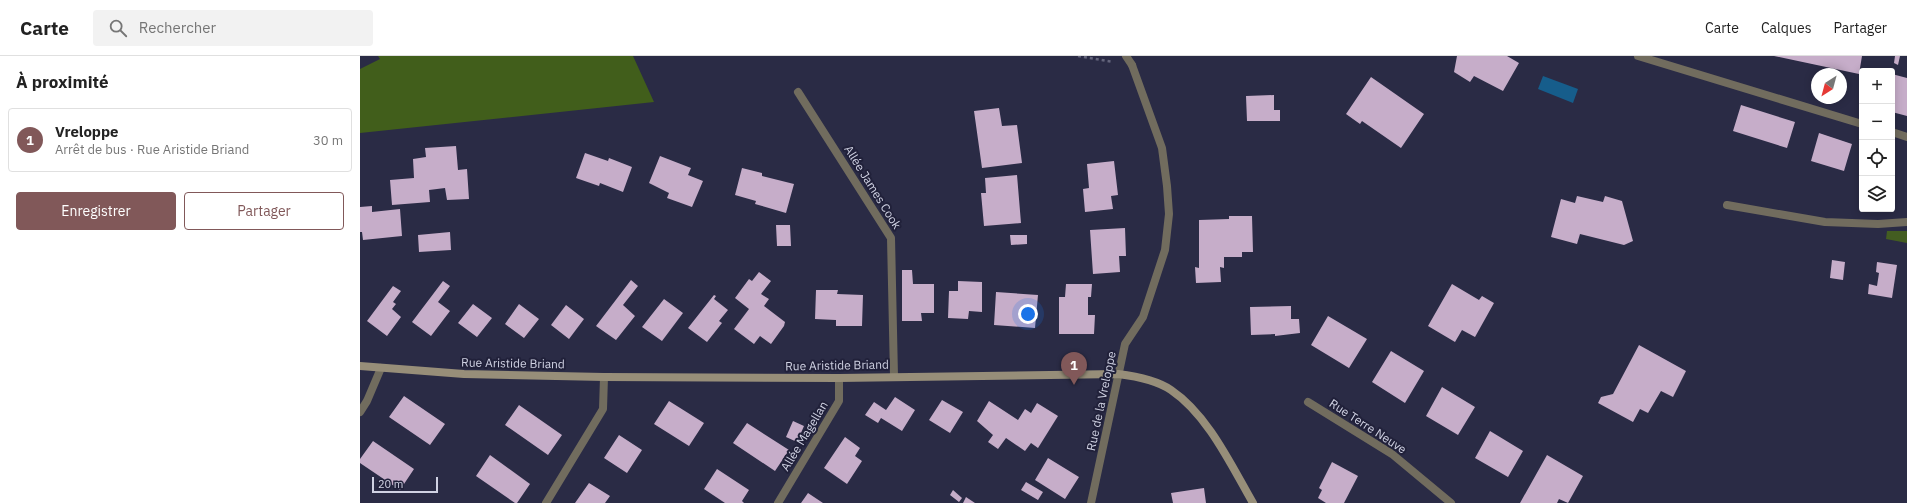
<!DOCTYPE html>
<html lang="fr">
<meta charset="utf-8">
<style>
body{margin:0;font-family:"IBM Plex Sans",sans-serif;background:#f2f2f2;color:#222}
.controls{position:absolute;right:12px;top:12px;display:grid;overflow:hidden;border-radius:4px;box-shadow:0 2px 10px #0003}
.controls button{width:36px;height:36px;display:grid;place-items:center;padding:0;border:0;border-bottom:1px solid #e0e0e0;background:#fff;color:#222;font:20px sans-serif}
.compass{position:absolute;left:1451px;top:12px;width:36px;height:36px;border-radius:50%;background:#fff;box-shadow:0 2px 10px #0003;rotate:216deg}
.scale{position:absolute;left:12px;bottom:10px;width:66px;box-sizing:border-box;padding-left:4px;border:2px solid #d0d2e3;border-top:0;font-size:11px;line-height:14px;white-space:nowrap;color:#d0d2e3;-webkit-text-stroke:3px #21213a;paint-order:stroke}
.you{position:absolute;left:668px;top:258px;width:14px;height:14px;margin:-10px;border:3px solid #fff;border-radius:50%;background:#1a73e8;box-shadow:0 0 0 6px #1a73e833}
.badge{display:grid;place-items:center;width:26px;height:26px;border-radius:50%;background:#815859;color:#fff;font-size:13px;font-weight:700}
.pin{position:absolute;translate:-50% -33px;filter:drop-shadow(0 1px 2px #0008)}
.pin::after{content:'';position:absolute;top:21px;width:14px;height:12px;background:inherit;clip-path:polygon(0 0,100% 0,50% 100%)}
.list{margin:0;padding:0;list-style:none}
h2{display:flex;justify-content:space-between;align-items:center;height:52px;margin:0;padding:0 16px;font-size:17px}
h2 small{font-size:13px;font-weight:400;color:#767676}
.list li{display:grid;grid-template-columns:26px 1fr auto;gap:12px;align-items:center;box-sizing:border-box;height:64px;margin:0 8px 8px;padding:0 8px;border:1px solid #e0e0e0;border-radius:4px}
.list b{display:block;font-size:15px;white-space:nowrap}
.list p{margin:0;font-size:13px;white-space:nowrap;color:#767676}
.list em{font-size:13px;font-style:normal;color:#767676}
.actions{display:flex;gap:8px;padding:12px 16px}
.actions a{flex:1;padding:9px 0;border:1px solid #815859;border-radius:4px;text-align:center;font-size:14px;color:#815859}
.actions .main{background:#815859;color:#fff}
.icon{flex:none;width:22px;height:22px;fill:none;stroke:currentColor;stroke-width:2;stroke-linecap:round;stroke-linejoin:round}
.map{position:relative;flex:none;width:1547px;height:447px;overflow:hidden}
header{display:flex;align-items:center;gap:24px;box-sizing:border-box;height:56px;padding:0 20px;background:#fff;border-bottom:1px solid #e0e0e0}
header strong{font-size:19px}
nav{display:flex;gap:22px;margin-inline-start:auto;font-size:14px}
.search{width:280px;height:36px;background:#f2f2f2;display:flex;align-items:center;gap:10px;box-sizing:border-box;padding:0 14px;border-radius:4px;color:#767676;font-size:15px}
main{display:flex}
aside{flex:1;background:#fff}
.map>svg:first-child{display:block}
</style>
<header>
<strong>Carte</strong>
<div class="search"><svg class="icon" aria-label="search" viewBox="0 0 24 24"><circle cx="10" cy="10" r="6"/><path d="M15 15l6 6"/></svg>Rechercher</div>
<nav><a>Carte</a><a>Calques</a><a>Partager</a></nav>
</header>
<main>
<aside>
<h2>À proximité<small></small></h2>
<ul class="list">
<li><span class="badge">1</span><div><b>Vreloppe</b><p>Arrêt de bus · Rue Aristide Briand</p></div><em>30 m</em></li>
</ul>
<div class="actions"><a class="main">Enregistrer</a><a>Partager</a></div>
</aside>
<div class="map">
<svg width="1547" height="447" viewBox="0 0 1547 447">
<rect width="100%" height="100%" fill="#2a2b45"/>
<!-- green -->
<path fill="#435d21" d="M 1527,175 L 1547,175 L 1547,187 L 1526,183 Z"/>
<!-- forest -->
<path fill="#415e1b" d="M 18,0 L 273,0 L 294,46 L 0,77 L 0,13 L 20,3 Z"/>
<!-- water -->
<path fill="#165d8b" d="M 1183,20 L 1218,33 L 1213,47 L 1178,33 Z"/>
<!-- building -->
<path fill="#c6adc9" d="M 1097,0 L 1147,0 L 1159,7 L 1143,35 L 1114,20 L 1110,26 L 1094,16 Z
M 1414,0 L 1502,0 L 1499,18 Z
M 1535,0 L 1540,0 L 1538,9 L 1534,7 Z
M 1532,18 L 1547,22 L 1547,60 L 1532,56 Z
M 1011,21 L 1064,58 L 1041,92 L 1002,65 L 1000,68 L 986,58 Z
M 914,39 L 914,54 L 920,54 L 920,65 L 887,65 L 886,40 Z
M 1381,49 L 1435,66 L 1427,92 L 1373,75 Z
M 639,52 L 642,70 L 657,69 L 662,107 L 622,112 L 614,55 Z
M 1459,77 L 1492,88 L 1484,115 L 1451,105 Z
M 96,90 L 98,114 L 107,113 L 109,143 L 87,144 L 85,132 L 69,134 L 70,146 L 32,149 L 30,124 L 54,122 L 53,103 L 66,101 L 65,92 Z
M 225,97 L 248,105 L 249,102 L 272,111 L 263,136 L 240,127 L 239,130 L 216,122 Z
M 300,100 L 331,112 L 328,119 L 343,125 L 332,151 L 307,142 L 309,137 L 289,127 Z
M 754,105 L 758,139 L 751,140 L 753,153 L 725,156 L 723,133 L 729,132 L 727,108 Z
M 382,112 L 402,117 L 402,120 L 434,128 L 426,157 L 395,148 L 396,145 L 375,139 Z
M 657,119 L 661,167 L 624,170 L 621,137 L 626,137 L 625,122 Z
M 1217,140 L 1243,146 L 1245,140 L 1262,145 L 1273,185 L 1264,189 L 1220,178 L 1217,188 L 1191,181 L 1201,143 L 1215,147 Z
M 12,150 L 12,156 L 40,153 L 42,180 L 3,184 L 2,176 L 0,176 L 0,151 Z
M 869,160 L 892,160 L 893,196 L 882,196 L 882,201 L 864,201 L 864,212 L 860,211 L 861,226 L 836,227 L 835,211 L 839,212 L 839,164 L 869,163 Z
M 416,169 L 430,169 L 431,190 L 417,190 Z
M 765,172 L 766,200 L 759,200 L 760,216 L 733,218 L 730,174 Z
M 90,176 L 91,194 L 59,196 L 58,179 Z
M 650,179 L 667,179 L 667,188 L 651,189 Z
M 1472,204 L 1485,206 L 1483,224 L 1470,222 Z
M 1517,206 L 1537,209 L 1532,242 L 1508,238 L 1509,228 L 1517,230 L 1519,217 L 1516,216 Z
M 542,214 L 552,214 L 553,228 L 574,228 L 574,257 L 561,257 L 562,265 L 542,265 Z
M 399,216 L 411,225 L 401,238 L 409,243 L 404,250 L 425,266 L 424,270 L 411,288 L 400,280 L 394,288 L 374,273 L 389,253 L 375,242 L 389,223 L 392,225 Z
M 271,224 L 278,230 L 263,249 L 275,260 L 256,284 L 236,270 Z
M 83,225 L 90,230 L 78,246 L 90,255 L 71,280 L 52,266 Z
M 598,225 L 622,226 L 622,256 L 609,255 L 608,263 L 588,262 L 589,235 L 598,235 Z
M 706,228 L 732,228 L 731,241 L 728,241 L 728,259 L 735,259 L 734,278 L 699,278 L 699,241 L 705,241 Z
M 1092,228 L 1119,244 L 1122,240 L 1134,247 L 1115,281 L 1102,274 L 1095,286 L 1068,270 Z
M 33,230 L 41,235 L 33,246 L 36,248 L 32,253 L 41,261 L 27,280 L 7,265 Z
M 456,234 L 478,234 L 477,238 L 503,239 L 502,270 L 476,270 L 476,264 L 455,263 Z
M 636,236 L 678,239 L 675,272 L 634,269 Z
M 354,239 L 356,240 L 354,243 L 368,254 L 359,265 L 362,267 L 347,286 L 328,272 Z
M 304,243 L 323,257 L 302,285 L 282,271 Z
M 113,248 L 132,262 L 117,281 L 98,267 Z
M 159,248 L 179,263 L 164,282 L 145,268 Z
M 206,249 L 224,263 L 209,283 L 191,269 Z
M 931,250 L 931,263 L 939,263 L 940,277 L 915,280 L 915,278 L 891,279 L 890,251 Z
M 968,260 L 1007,283 L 989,312 L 951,289 Z
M 1279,289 L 1326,315 L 1313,341 L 1301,335 L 1288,357 L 1280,353 L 1273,366 L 1238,347 L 1241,341 L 1253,338 Z
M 1031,295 L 1064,315 L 1045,347 L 1012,326 Z
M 1082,331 L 1115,351 L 1098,379 L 1066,360 Z
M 44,340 L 85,368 L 70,389 L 29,361 Z
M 535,341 L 555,354 L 542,375 L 521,362 L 518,367 L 505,359 L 514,346 L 526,354 Z
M 582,344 L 603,356 L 590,377 L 569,364 Z
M 309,345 L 344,367 L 329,390 L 294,368 Z
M 629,345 L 658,364 L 665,353 L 671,357 L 677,347 L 698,360 L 678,392 L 671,387 L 665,395 L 646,382 L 638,393 L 628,386 L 633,379 L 617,365 Z
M 159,349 L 202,379 L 188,399 L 145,369 Z
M 433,365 L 444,370 L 437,386 L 426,381 Z
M 387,367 L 429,394 L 415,415 L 373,387 Z
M 1130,375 L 1163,395 L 1148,421 L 1115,402 Z
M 259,379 L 282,394 L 267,417 L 244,402 Z
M 485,381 L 500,392 L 495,400 L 502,405 L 487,428 L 464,412 Z
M 13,385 L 54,413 L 40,434 L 0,407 L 0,403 Z
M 130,399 L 170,428 L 157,447 L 155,447 L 116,420 Z
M 1187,399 L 1223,420 L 1208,447 L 1199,443 L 1197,447 L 1160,447 Z
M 688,402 L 719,421 L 705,443 L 675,424 Z
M 972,406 L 998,420 L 984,447 L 966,447 L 958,442 L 962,434 L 959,432 Z
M 357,413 L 389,434 L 382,445 L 384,447 L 365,447 L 344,433 Z
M 666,426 L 683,436 L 678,444 L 661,434 Z
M 229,427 L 250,440 L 245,447 L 215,447 Z
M 844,432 L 846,447 L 813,447 L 811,437 Z
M 593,434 L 602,442 L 599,446 L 590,439 Z
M 448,437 L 463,447 L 441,447 Z
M 606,441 L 615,447 L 603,447 Z"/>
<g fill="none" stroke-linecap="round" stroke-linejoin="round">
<!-- path -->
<path stroke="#64657c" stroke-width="2.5" stroke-dasharray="3 3" stroke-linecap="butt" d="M 718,0 L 753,6"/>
<!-- lane -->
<path stroke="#716c5e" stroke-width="8" d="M 766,0 L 772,9
M 1367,149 L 1465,166 L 1518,168 L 1547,166"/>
<!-- street -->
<path stroke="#716c5e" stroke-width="8" d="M 1278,0 L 1502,68
M 438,36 L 531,182 L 534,320
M 1532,76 L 1547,81
M 948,346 L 1032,398 L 1091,447
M 0,356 L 7,345 L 21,312
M 186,447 L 243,353 L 244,321
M 418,447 L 479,345 L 479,322
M 731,447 L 765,288 L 783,261 L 805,194 L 809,158 L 807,130 L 802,92 L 772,9"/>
<!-- secondary -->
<path stroke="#978e79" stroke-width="8" d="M 0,310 L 104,318 L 244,321 L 479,322 L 758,318 C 774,320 798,325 811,334 C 848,359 871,409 893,447"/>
</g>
<g text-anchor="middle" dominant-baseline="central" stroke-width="4" stroke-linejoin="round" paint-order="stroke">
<!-- street labels -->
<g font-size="12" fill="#d0d2e3" stroke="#21213a">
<text transform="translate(513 131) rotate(58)">Allée James Cook</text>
<text transform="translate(153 307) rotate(1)">Rue Aristide Briand</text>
<text transform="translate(477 309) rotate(-1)">Rue Aristide Briand</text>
<text transform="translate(741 345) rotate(-78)">Rue de la Vreloppe</text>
<text transform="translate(1008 370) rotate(33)">Rue Terre Neuve</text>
<text transform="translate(444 380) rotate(-59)">Allée Magellan</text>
</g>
</g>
</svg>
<div class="controls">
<button>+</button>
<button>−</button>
<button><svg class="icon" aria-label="locate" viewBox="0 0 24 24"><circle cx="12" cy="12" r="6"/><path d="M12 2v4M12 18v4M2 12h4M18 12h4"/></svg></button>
<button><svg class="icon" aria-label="layers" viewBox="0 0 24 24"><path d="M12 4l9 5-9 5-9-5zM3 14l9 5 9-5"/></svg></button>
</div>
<svg class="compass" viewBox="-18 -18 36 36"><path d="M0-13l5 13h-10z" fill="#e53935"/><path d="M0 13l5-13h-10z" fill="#767676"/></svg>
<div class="scale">20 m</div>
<div class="you"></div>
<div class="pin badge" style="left:714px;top:329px">1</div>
</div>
</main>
